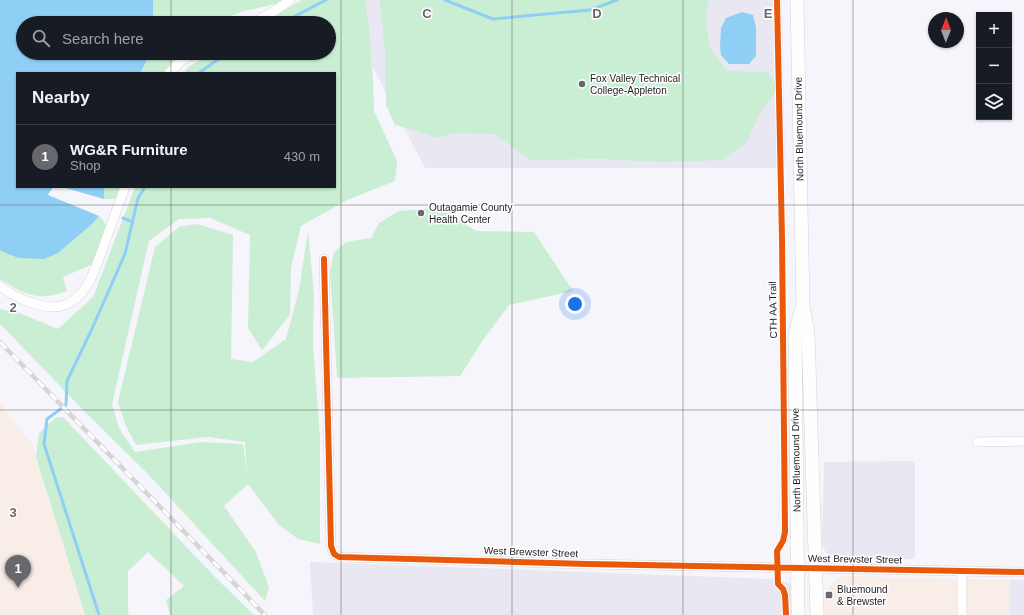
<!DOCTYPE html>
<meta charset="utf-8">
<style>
body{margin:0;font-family:Arial,sans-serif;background:#242831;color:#f1f3f6}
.controls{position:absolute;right:12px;top:12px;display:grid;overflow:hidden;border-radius:0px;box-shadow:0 1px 3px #0004}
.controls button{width:36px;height:36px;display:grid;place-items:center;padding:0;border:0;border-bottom:1px solid #363941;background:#171b24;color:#f1f3f6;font:20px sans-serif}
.compass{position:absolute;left:928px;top:12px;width:36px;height:36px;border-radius:50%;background:#171b24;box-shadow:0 1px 3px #0004;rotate:1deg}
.you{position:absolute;left:575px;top:304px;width:14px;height:14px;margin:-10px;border:3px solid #fff;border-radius:50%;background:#1a73e8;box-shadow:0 0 0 6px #1a73e833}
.badge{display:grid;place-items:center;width:26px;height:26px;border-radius:50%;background:#68676c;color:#fff;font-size:13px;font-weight:700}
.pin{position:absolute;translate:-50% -33px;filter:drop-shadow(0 1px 2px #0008)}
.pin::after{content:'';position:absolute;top:21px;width:14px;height:12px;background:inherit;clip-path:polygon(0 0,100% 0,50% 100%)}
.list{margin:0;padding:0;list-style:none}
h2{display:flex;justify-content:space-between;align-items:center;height:52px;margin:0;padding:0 16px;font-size:17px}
h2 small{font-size:13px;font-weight:400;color:#9ea1a6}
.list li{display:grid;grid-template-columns:26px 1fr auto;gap:12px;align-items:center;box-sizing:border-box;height:64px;padding:0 16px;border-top:1px solid #363941}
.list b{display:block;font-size:15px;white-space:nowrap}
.list p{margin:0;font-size:13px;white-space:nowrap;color:#9ea1a6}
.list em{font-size:13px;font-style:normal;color:#9ea1a6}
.icon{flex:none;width:22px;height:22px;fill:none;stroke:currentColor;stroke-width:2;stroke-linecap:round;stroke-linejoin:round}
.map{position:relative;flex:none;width:1024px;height:615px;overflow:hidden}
.search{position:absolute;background:#171b24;box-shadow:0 1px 3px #0004;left:16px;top:16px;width:320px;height:44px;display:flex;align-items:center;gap:10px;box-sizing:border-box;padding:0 14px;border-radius:22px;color:#9ea1a6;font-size:15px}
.panel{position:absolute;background:#171b24;box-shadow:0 1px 3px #0004;left:16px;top:72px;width:320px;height:116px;border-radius:0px}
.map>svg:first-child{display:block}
</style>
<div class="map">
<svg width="1024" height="615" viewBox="0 0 1024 615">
<rect width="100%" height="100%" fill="#f6f5fb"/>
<!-- commercial -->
<path fill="#f8ede7" d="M 0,403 L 32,444 L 46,491 L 85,615 L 0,615 Z
M 844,576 L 1010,580 L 1009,615 L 824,615 L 824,601 L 826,591 L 836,579 Z"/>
<!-- built -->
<path fill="#e8e7f2" d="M 338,0 L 782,0 L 785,168 L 425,168 Z
M 915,461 L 915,559 L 841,559 L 826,553 L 822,544 L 824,462 Z
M 310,562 L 772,579 L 788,583 L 797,593 L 798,615 L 313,615 Z
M 1010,580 L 1024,580 L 1024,615 L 1009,615 Z"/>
<!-- green -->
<path fill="#c9eed3" d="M 153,0 L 282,0 L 276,4 L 244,11 L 212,23 L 153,23 Z
M 302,0 L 365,0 L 369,28 L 373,81 L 374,111 L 397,161 L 395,181 L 347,200 L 301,226 L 291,268 L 290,315 L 262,350 L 248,328 L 250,235 L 210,218 L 179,219 L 149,241 L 112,404 L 119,428 L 135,452 L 202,442 L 243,444 L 247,473 L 245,442 L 208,437 L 136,445 L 126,426 L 118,402 L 155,247 L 179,227 L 197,224 L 233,235 L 231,359 L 253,362 L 286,339 L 299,290 L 308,231 L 314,294 L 313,344 L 320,437 L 320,544 L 298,539 L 279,525 L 248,484 L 224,506 L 256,552 L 269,587 L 265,601 L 146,472 L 89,416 L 0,324 L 0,309 L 17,312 L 58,329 L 93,297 L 135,187 L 335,187 L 335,73 L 184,73 L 188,67 L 212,53 L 329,53 L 329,23 L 263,23 Z
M 380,0 L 709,0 L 705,15 L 710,48 L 727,71 L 768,72 L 778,89 L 760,113 L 747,142 L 723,160 L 660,162 L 601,159 L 531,160 L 494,134 L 456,133 L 436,138 L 417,131 L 395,125 L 386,105 L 385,51 Z
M 151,53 L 178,53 L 164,73 L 140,73 Z
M 104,187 L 121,187 L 117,199 L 104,199 Z
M 433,208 L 446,212 L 476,231 L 534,232 L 573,291 L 509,305 L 483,340 L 460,376 L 337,378 L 330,272 L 334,252 L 346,242 L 371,238 L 379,223 L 399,211 Z
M 99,216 L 103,220 L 106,225 L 93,264 L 63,277 L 67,291 C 37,302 26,295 0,279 L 0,249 L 2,251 L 18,258 L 92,224 Z
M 63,417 L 216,578 L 254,615 L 170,615 L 166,600 L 184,586 L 148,552 L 128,571 L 128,611 L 129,615 L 85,615 L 36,457 L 39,433 L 55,418 Z"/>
<!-- water -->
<path fill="#90cff5" d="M 0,0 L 153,0 L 153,23 L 23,23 L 23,53 L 151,53 L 140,73 L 17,73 L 17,187 L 53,187 L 48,195 L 99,216 L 92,224 L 58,253 L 44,259 L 18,258 L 1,251 L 0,249 Z
M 742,12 L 753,15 L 756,28 L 756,56 L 749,64 L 729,64 L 721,55 L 720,46 L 721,28 L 726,18 Z
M 62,187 L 104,187 L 104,199 Z"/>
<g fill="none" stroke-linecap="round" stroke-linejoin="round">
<!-- stream -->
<path stroke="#90cff5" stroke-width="3" d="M 445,0 L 493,19 L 590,10 L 617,0
M 282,23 L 326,0
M 199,73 L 227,53
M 123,218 L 133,222
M 99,615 L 44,444 L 47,419 L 66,405 L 67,381 L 91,331 L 125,254 L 138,198 L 145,187"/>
<defs>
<path id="minor" d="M 253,23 L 276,10 L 290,0
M 169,73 L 182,60 L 195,53
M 324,259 L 331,546 L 334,554 L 339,557 L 587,564 L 1024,572
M 0,286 C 15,298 46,312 65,305 C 73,302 82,294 86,287 C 92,279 97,263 101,253 C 109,231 117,209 125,187
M 977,442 L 1024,441
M 962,571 L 962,615"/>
<path id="secondary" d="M 797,0 L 803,306 L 808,333 L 817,615
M 798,615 L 795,333 L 802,308"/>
</defs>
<!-- minor casing -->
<use href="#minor" stroke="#d4d3d8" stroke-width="10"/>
<!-- secondary casing -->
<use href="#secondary" stroke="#d4d3d8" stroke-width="14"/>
<!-- minor -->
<use href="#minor" stroke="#fefefe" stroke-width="9"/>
<!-- secondary -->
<use href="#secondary" stroke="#fefefe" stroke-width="13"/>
<defs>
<path id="rail" d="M 0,342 L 265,615"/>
</defs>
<!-- rail casing -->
<use href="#rail" stroke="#d5d5d6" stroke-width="4.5"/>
<!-- rail -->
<use href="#rail" stroke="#fff" stroke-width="3" stroke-dasharray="9" stroke-linecap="butt"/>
<defs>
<path id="cycleway" d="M 777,0 L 782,238 L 785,532 L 783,541 L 777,551 L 778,584 L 783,589 L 785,595 L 786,615
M 324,259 L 331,546 L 334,554 L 339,557 L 587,564 L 1024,572"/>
</defs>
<!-- cycleway casing -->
<use href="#cycleway" stroke="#fff" stroke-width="8"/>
<!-- cycleway -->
<use href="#cycleway" stroke="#e8590c" stroke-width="6"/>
</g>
<!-- grid -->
<path fill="none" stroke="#68676c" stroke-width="1" stroke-opacity="0.55" d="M 171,0 L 171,23M 341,0 L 341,615M 512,0 L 512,615M 683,0 L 683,615M 853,0 L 853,615M 171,53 L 171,73M 171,187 L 171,615M 0,205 L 1024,205M 0,410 L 1024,410"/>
<!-- markers -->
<g fill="#68676c" stroke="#fff" stroke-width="1.5">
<circle cx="582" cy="84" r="4"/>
<circle cx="421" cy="213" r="4"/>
<rect x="825" y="591" width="8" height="8" rx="2"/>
</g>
<g text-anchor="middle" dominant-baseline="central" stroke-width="3" stroke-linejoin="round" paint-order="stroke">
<!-- poi labels -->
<g font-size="10" fill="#1c1b1f" stroke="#fff" text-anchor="start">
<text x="590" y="78">Fox Valley Technical<tspan x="590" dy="12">College-Appleton</tspan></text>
<text x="429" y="207">Outagamie County<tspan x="429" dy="12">Health Center</tspan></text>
<text x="837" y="589">Bluemound<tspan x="837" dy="12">&amp; Brewster</tspan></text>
</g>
<!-- street labels -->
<g font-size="10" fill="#1c1b1f" stroke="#fff">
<text transform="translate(799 129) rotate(-91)">North Bluemound Drive</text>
<text transform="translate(773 310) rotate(-91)">CTH AA Trail</text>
<text transform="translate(796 460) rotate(-91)">North Bluemound Drive</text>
<text transform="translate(531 552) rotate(2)">West Brewster Street</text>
<text transform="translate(855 559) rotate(1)">West Brewster Street</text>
</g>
</g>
<g font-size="13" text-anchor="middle" font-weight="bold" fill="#68676c" stroke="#fff" stroke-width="3" stroke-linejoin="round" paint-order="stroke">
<text x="427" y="18">C</text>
<text x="597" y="18">D</text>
<text x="768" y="18">E</text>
<text x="13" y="312">2</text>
<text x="13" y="517">3</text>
</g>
</svg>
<div class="controls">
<button>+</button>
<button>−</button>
<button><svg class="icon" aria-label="layers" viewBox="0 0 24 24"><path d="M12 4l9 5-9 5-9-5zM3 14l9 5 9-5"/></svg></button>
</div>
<svg class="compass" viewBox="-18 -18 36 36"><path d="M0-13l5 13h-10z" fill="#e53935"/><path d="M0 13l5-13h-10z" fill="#9ea1a6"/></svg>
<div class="you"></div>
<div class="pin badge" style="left:18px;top:588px">1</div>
<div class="search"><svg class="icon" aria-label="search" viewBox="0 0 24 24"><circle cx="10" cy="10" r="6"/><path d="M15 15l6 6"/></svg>Search here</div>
<section class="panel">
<h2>Nearby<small></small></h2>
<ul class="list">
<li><span class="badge">1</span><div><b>WG&amp;R Furniture</b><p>Shop</p></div><em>430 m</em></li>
</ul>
</section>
</div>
